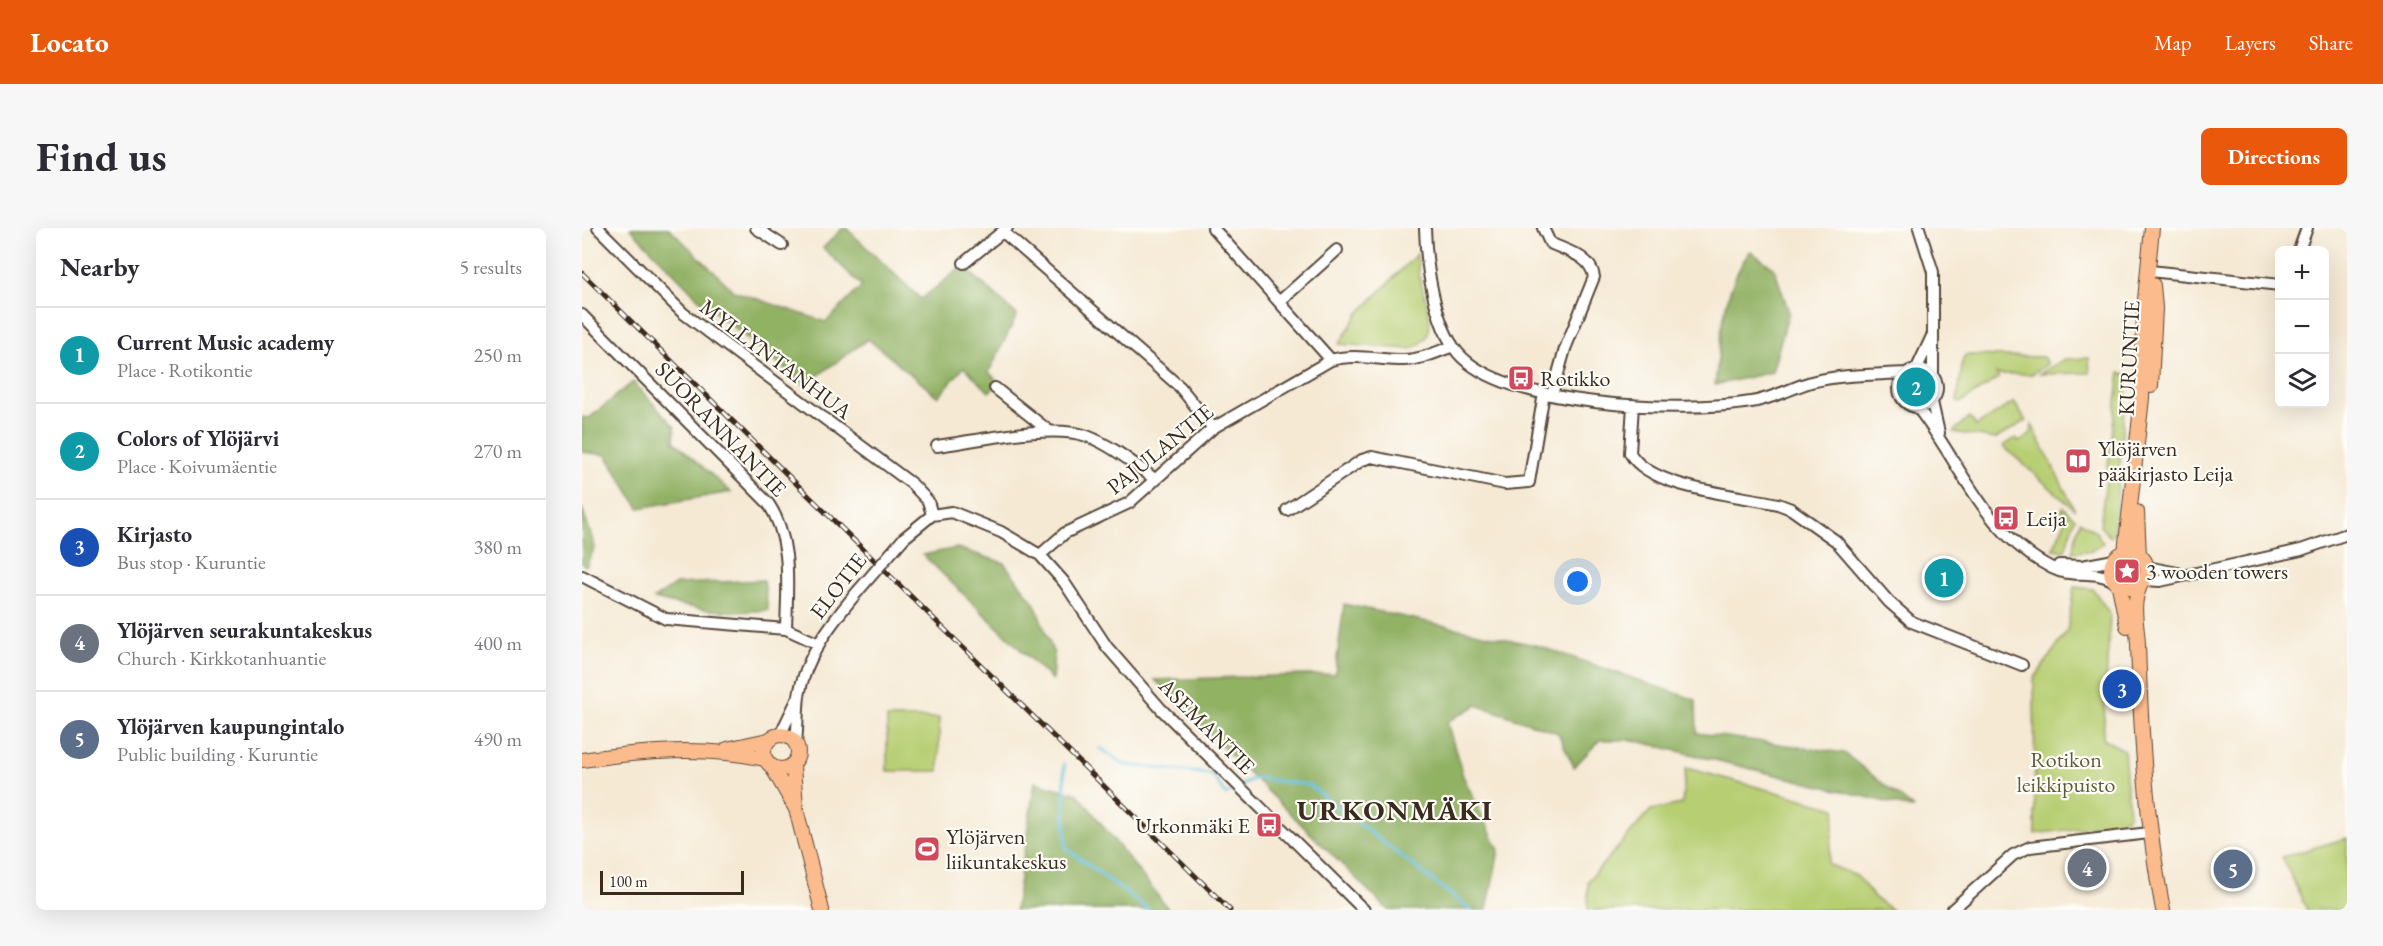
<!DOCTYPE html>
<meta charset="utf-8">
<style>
body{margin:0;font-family:"EB Garamond",serif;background:#f7f7f7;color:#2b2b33}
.controls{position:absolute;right:18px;top:18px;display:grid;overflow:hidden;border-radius:9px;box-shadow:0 6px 24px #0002}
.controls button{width:54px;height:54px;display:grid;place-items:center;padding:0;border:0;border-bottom:2px solid #e1e1e2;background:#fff;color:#2b2b33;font:30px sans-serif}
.scale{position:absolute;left:18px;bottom:15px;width:144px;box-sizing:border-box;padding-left:6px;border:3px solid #3b2a1e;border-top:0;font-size:16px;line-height:21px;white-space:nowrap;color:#3b2a1e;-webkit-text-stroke:4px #fdfcf7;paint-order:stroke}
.you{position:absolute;left:996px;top:354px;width:21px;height:21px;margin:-15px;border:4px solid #fff;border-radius:50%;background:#1a73e8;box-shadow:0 0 0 9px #1a73e833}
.badge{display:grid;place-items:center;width:39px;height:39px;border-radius:50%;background:#ea580c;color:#fff;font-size:20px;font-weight:700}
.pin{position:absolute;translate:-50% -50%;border:3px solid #fff;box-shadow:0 2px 6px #0006}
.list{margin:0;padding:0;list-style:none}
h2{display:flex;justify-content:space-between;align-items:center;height:78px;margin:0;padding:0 24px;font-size:26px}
h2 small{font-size:20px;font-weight:400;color:#7c7c81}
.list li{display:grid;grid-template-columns:39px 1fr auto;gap:18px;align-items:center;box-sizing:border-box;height:96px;padding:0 24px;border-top:2px solid #e1e1e2}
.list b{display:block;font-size:22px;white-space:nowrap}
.list p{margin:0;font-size:20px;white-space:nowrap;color:#7c7c81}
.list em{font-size:20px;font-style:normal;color:#7c7c81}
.icon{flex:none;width:33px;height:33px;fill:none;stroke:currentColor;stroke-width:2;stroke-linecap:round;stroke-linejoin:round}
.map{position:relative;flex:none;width:1765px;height:682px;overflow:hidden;border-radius:9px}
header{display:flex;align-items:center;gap:36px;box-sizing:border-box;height:84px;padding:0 30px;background:#ea580c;color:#fff}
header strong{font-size:28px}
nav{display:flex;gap:33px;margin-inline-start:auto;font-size:21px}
.intro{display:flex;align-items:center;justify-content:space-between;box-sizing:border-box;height:144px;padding:0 36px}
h1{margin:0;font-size:42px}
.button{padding:15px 27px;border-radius:9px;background:#ea580c;color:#fff;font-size:21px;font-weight:700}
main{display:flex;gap:36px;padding:0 36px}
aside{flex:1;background:#fff;border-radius:9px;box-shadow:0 6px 24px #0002}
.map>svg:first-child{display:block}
</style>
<header>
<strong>Locato</strong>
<nav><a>Map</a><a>Layers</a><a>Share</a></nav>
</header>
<div class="intro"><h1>Find us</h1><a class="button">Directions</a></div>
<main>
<aside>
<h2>Nearby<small>5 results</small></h2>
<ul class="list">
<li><span class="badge" style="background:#0f9aa8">1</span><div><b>Current Music academy</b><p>Place · Rotikontie</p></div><em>250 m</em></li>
<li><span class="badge" style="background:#0f9aa8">2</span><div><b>Colors of Ylöjärvi</b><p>Place · Koivumäentie</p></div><em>270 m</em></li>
<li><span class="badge" style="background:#1a4fb4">3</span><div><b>Kirjasto</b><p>Bus stop · Kuruntie</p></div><em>380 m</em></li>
<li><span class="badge" style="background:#6b7280">4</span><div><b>Ylöjärven seurakuntakeskus</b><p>Church · Kirkkotanhuantie</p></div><em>400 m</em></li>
<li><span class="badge" style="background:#5c6f8a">5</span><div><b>Ylöjärven kaupungintalo</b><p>Public building · Kuruntie</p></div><em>490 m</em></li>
</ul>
</aside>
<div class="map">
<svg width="1765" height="682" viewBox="0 0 1765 682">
<rect width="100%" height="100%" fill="#fdfcf7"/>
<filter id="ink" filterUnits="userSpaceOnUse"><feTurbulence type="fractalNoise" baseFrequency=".0167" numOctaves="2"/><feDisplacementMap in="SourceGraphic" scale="12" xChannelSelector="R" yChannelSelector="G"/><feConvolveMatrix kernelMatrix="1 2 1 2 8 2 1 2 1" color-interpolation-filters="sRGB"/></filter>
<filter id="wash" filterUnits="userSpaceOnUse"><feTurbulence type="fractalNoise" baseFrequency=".008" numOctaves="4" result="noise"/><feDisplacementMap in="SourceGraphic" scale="24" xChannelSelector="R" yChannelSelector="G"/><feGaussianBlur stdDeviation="1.35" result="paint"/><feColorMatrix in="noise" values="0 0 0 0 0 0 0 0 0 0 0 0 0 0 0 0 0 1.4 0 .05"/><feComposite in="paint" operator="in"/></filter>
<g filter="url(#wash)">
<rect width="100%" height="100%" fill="#f5e9d4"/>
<!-- green -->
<path fill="#b7ce72" stroke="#797c48" stroke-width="1.5" d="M 835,26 C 836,34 836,42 838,50 C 843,75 862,110 828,121 L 757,116 L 776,86 Z
M 1385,127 L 1461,129 L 1466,136 L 1450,146 L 1414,146 L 1417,150 L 1378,175 L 1375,173 L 1381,131 Z
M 1507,130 L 1508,145 L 1457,146 L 1483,131 Z
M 1538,144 L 1545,147 L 1532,306 L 1528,309 L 1518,298 Z
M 1432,174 L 1444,193 L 1413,211 L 1371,204 L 1388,189 L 1394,198 Z
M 1450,197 L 1493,282 L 1421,218 L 1434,210 L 1437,214 L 1449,206 Z
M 1481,279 L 1493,290 L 1483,323 L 1471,321 L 1485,289 L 1479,283 Z
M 1498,293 L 1515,305 L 1521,315 L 1509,323 L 1490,324 Z
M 1492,359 L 1511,361 L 1528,386 L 1521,511 L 1542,522 L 1547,587 L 1537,595 L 1453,606 L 1452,451 L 1485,403 Z
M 305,490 L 357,490 L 357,543 L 305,543 Z
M 1104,540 L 1254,580 L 1246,636 L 1275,648 L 1293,670 L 1310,682 L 1006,682 L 1006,653 L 1069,582 L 1100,576 Z
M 1765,610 L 1765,682 L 1725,682 L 1700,629 Z"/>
<!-- forest -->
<path fill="#91b164" stroke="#666e41" stroke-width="1.5" d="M 48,0 L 87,0 L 152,63 L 244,94 L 280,58 L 241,20 L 261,0 L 264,0 L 339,71 L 381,38 L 435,87 L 407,144 L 417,155 L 407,164 L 382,139 L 356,169 L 286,111 L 223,157 L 117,71 Z
M 1168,23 L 1192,40 L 1207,84 L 1190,144 L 1133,157 C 1139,110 1139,63 1168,23 Z
M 51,154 L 93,199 L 92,213 L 149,264 L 57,280 L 24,227 L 0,224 L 0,189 L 7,190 Z
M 0,280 L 13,319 L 4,338 L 0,336 Z
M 375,320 L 422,335 L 453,376 L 472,426 L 470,452 L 341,327 Z
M 182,352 L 186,382 C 146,387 111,381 72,371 L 94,356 Z
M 762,376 L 957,418 L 1114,472 L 1115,505 L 1262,525 L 1333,581 L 1051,512 L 1018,512 L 992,539 L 976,505 L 895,477 L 865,494 L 881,548 L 917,622 L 905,682 L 806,682 L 573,452 L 753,446 Z
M 453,554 L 496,566 L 587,682 L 433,682 Z"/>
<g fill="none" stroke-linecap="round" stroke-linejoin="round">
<!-- stream -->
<path stroke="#61c0df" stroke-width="3" d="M 518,520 L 543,537 L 630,546 L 644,567 L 672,550 L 727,557 L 889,682
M 482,536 L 484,620 L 567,682"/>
</g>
</g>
<g filter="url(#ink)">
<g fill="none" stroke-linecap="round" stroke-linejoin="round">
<defs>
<path id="minor" d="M 16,0 L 101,85 L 330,256 L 346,273 L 350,287
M 174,0 L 200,17
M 631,0 L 749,132
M 843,0 C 844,37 852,96 876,125 C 923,180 1101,185 1169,174 C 1190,171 1209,160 1229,154 C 1260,146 1292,147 1323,145
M 961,0 L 968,15 C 985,23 1009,28 1012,49 L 983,121 L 970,167
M 1337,0 L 1351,44 L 1351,147
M 421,4 L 598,159 L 631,200
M 1717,22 L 1725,0
M 382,35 L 425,0
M 1568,43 L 1698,57
M 697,74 L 755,22
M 0,87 L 186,275 C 211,312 205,358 204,401
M 1335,140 L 1350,108
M1317 160a19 19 0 1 1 38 0a19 19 0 1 1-38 0Z
M 413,160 L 467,203
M 1350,174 L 1357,205
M 1051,177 L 1048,225 C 1068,261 1157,267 1196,276 L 1209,281 L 1254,313 L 1307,374 L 1330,394 L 1440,437
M 1335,179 C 1380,236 1401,305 1470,340 C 1491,351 1510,340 1532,353
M 355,218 C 394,213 469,195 505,208 C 531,218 552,236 574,252
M 705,282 L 780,232 L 790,229 L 923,256 L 947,254 L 962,165
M 322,310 L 350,287 L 370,284 L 419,304 L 458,327 L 482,354 L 525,419 L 579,481 L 782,682
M 458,327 L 483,305 L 547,275 L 631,200 L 749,132 C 773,125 796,132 821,132 C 839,132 855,124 871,118
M 1477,337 L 1500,338 L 1532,332
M 1565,339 L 1596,345
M 0,348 L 84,391 L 204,401 L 237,416
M 1563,352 L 1578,353 L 1719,322 L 1765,306
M 198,507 L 215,472
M 214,514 C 216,499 215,483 217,468 C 223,428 251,393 276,363
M 1370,682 L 1431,627 L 1448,619 L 1567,605"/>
<path id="major" d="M 1569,158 L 1573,80 L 1571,57
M 1555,284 L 1557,327
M1529 342a18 18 0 1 1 36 0a18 18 0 1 1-36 0Z
M 1543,324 L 1560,170 L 1562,82 L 1570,0
M 1537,358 L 1545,398
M 1558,358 C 1549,378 1555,395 1556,416 C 1559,506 1564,594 1581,682
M182 524a17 17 0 1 1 34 0a17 17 0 1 1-34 0Z
M 145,521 L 186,512
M 0,532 C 60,523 123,518 183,531
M 211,538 L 214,579
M 190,539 L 214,581 L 240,682"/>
</defs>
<!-- minor casing -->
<use href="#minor" stroke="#574739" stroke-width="14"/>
<!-- major casing -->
<use href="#major" stroke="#574739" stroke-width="16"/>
<!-- minor -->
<use href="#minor" stroke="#fff" stroke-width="10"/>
<!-- major -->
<use href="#major" stroke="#fbbb8c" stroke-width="14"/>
<defs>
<path id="rail" d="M 0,45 L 648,682"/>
</defs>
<!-- rail casing -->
<use href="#rail" stroke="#3b2a1e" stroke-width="5"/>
<!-- rail -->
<use href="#rail" stroke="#fdfcf7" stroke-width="3" stroke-dasharray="9" stroke-linecap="butt"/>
<defs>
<path id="minor-bridge" d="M 276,363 L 322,310"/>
</defs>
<!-- minor-bridge casing -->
<use href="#minor-bridge" stroke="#574739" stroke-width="14" stroke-linecap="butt"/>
<!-- minor-bridge -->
<use href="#minor-bridge" stroke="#fff" stroke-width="10"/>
</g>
</g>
<!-- icons -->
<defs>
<symbol id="bus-square" viewBox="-11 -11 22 22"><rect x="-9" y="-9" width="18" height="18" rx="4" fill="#d1495b" stroke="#fdfcf7"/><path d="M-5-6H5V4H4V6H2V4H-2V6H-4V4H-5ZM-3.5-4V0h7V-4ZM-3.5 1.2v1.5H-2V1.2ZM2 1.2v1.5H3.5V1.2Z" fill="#fff"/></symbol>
<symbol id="library-square" viewBox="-11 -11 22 22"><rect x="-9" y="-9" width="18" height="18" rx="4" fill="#d1495b" stroke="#fdfcf7"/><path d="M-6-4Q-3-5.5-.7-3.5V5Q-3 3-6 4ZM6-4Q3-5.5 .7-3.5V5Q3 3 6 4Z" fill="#fff"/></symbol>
<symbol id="sight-square" viewBox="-11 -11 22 22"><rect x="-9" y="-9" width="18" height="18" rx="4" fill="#d1495b" stroke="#fdfcf7"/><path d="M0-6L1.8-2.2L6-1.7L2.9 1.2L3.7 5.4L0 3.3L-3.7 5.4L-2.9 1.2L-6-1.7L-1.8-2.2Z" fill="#fff"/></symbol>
<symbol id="stadium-square" viewBox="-11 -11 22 22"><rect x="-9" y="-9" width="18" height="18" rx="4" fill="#d1495b" stroke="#fdfcf7"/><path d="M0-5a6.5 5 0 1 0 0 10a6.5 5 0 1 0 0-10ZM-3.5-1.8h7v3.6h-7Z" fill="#fff"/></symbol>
</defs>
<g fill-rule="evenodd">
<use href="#bus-square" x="924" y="135" width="30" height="30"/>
<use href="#library-square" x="1481" y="218" width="30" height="30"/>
<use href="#bus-square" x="1409" y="275" width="30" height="30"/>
<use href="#sight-square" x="1530" y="328" width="30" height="30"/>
<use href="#bus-square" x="672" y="582" width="30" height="30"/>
<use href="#stadium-square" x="330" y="606" width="30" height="30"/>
</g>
<g text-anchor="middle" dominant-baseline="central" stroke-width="4.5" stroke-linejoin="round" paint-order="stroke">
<!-- street labels -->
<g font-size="22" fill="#3b2a1e" stroke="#fdfcf7">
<text transform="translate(1547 130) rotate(-87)">KURUNTIE</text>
<text transform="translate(194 131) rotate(37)">MYLLYNTANHUA</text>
<text transform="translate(139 201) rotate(46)">SUORANNANTIE</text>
<text transform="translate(578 221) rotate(-39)">PAJULANTIE</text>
<text transform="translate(256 358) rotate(-52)">ELOTIE</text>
<text transform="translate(625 498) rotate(45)">ASEMANTIE</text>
</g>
<!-- poi labels -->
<g font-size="22" fill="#3b2a1e" stroke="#fdfcf7" text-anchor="start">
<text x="958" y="150">Rotikko</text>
<text x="1516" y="220">Ylöjärven<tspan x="1516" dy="25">pääkirjasto Leija</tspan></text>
<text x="1444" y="290">Leija</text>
<text x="1564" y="343">3 wooden towers</text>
<text x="668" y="597" text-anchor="end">Urkonmäki E</text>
<text x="364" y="608">Ylöjärven<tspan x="364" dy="25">liikuntakeskus</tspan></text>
</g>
<!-- park labels -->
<g font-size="22" fill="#605b37" stroke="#fdfcf7">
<text x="1484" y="531">Rotikon<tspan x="1484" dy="25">leikkipuisto</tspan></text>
</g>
<!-- district labels -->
<g font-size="28" font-weight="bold" letter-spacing="1.5" fill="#3b2a1e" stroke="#fdfcf7">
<text x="813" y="582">URKONMÄKI</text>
</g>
</g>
</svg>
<div class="controls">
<button>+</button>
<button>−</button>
<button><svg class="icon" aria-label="layers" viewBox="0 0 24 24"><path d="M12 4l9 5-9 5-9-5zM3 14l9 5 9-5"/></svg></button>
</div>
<div class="scale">100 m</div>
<div class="you"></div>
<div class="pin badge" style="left:1362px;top:350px;background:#0f9aa8">1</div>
<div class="pin badge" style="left:1334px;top:159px;background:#0f9aa8">2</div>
<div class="pin badge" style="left:1540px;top:461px;background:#1a4fb4">3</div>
<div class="pin badge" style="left:1505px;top:640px;background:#6b7280">4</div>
<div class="pin badge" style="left:1651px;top:641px;background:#5c6f8a">5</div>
</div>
</main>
